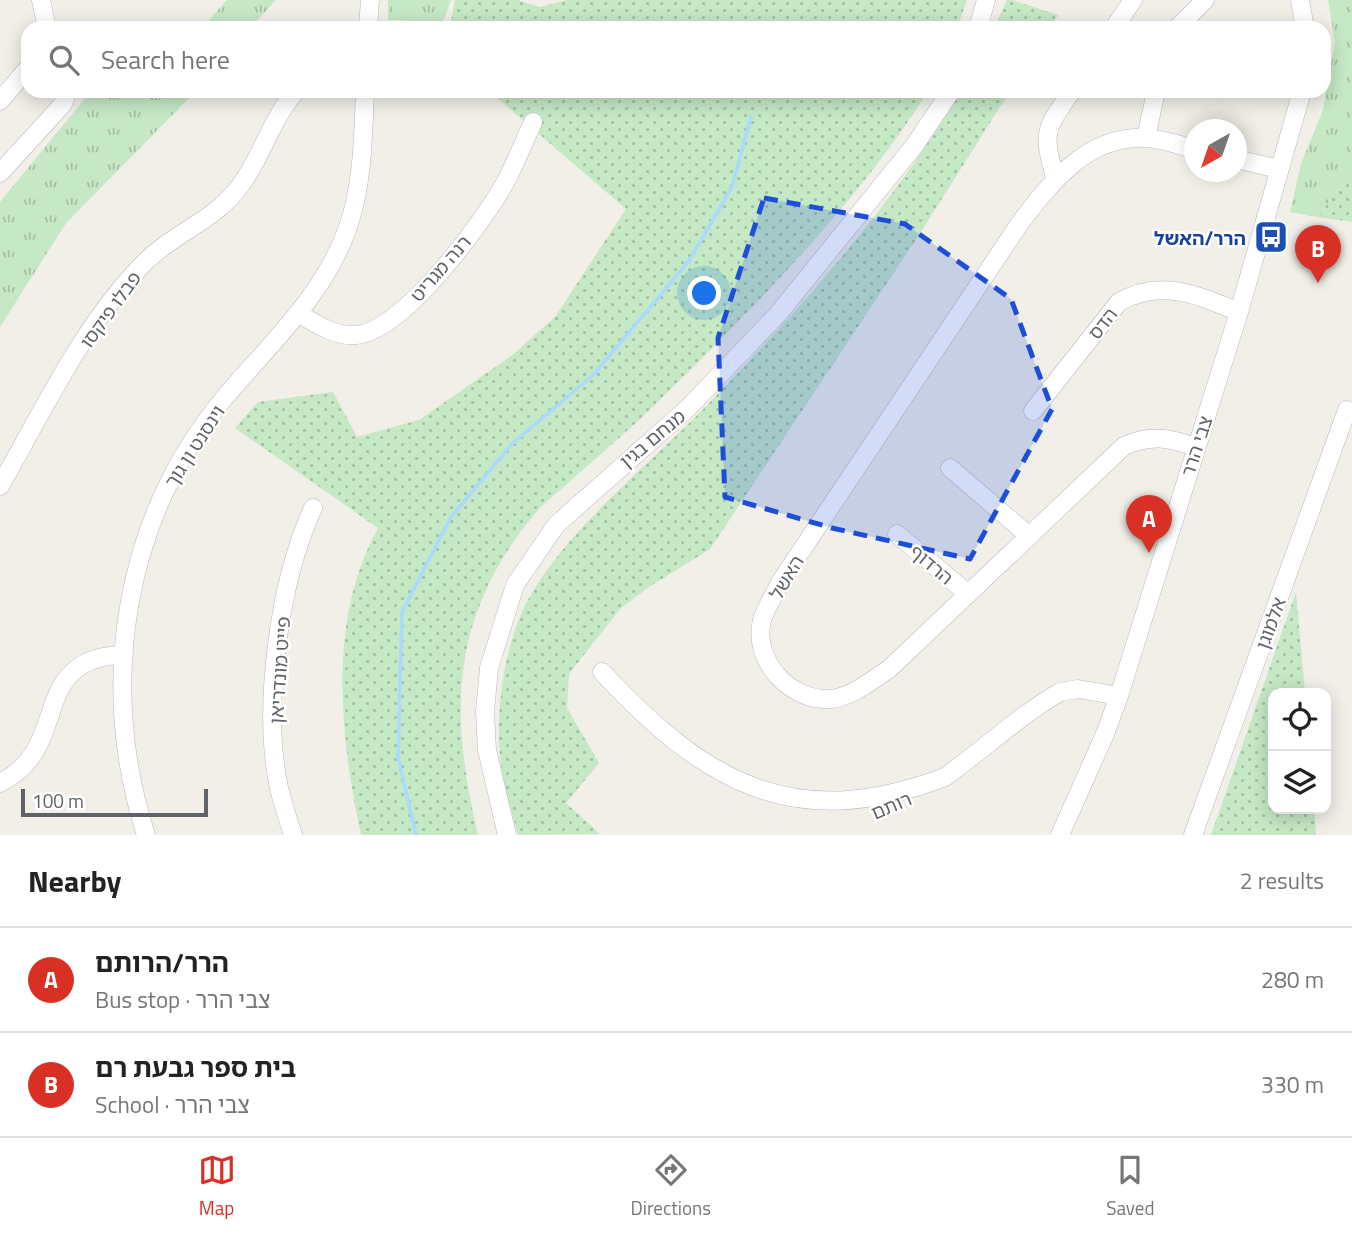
<!DOCTYPE html>
<meta charset="utf-8">
<style>
body{margin:0;font-family:"Titillium Web","Noto Sans Hebrew",sans-serif;background:#f2f2f2;color:#222}
.controls{position:absolute;right:21px;bottom:21px;display:grid;overflow:hidden;border-radius:14px;box-shadow:0 4px 18px #0003}
.controls button{width:63px;height:63px;display:grid;place-items:center;padding:0;border:0;border-bottom:2px solid #e0e0e0;background:#fff;color:#222;font:35px sans-serif}
.compass{position:absolute;left:1184px;top:119px;width:63px;height:63px;border-radius:50%;background:#fff;box-shadow:0 4px 18px #0003;rotate:220deg}
.scale{position:absolute;left:21px;bottom:18px;width:187px;box-sizing:border-box;padding-left:7px;border:4px solid #5f6368;border-top:0;font-size:19px;line-height:24px;white-space:nowrap;color:#5f6368;-webkit-text-stroke:5px #fff;paint-order:stroke}
.you{position:absolute;left:705px;top:294px;width:24px;height:24px;margin:-18px;border:5px solid #fff;border-radius:50%;background:#1a73e8;box-shadow:0 0 0 10px #1a73e833}
.badge{display:grid;place-items:center;width:46px;height:46px;border-radius:50%;background:#d93025;color:#fff;font-size:23px;font-weight:700}
.pin{position:absolute;translate:-50% -58px;filter:drop-shadow(0 2px 4px #0008)}
.pin::after{content:'';position:absolute;top:37px;width:24px;height:21px;background:inherit;clip-path:polygon(0 0,100% 0,50% 100%)}
.list{margin:0;padding:0;list-style:none}
h2{display:flex;justify-content:space-between;align-items:center;height:91px;margin:0;padding:0 28px;font-size:30px}
h2 small{font-size:23px;font-weight:400;color:#767676}
.list li{display:grid;grid-template-columns:46px 1fr auto;gap:21px;align-items:center;box-sizing:border-box;height:105px;padding:0 28px;border-top:2px solid #e0e0e0}
.list b{display:block;font-size:26px;white-space:nowrap}
.list p{margin:0;font-size:23px;white-space:nowrap;color:#767676}
.list em{font-size:23px;font-style:normal;color:#767676}
.icon{flex:none;width:38px;height:38px;fill:none;stroke:currentColor;stroke-width:2;stroke-linecap:round;stroke-linejoin:round}
.map{position:relative;flex:none;width:1352px;height:835px;overflow:hidden}
.search{position:absolute;background:#fff;box-shadow:0 4px 18px #0003;left:21px;right:21px;top:21px;height:77px;display:flex;align-items:center;gap:18px;box-sizing:border-box;padding:0 24px;border-radius:21px;color:#767676;font-size:26px}
.sheet{height:301px;background:#fff}
nav{display:flex;justify-content:space-around;align-items:center;box-sizing:border-box;height:98px;border-top:2px solid #e0e0e0;background:#fff;font-size:19px;color:#767676}
nav a{display:grid;justify-items:center;gap:4px}
nav .on{color:#d93025}
.map>svg:first-child{display:block}
</style>
<div class="map">
<svg width="1352" height="835" viewBox="0 0 1352 835">
<defs>
<pattern id="grass-dots" width="8" height="8" patternUnits="userSpaceOnUse" patternTransform="scale(1.75)"><rect width="8" height="8" fill="#c5e8c5"/><path d="M2 2h.1M6 6h.1" fill="none" stroke="#a3c0a4" stroke-width="1.8" stroke-linecap="round"/></pattern>
<pattern id="park-tufts" width="24" height="20" patternUnits="userSpaceOnUse" patternTransform="scale(1.75)"><rect width="24" height="20" fill="#c5e8c5"/><path d="M3 7l-1-3M5 7V3M7 7l1-3M15 17l-1-3M17 17v-4M19 17l1-3" fill="none" stroke="#a3c0a4"/></pattern>
</defs>
<rect width="100%" height="100%" fill="#f1efe8"/>
<!-- grass -->
<path fill="url(#grass-dots)" d="M 455,0 L 517,0 L 540,7 L 567,0 L 967,0 L 957,28 L 450,28 Z
M 1007,0 L 1012,0 L 1058,15 L 1050,28 L 994,28 Z
M 489,91 L 928,91 C 857,204 757,304 662,398 C 632,428 599,455 568,483 C 556,494 542,504 533,516 C 450,617 449,713 478,835 L 361,835 C 340,736 327,620 378,528 L 235,428 L 258,402 L 333,392 L 357,437 L 419,420 L 511,356 L 555,317 L 626,209 Z
M 960,91 L 1010,91 L 919,235 L 710,549 L 649,587 L 620,609 L 569,674 L 567,708 L 599,763 L 566,803 L 600,834 L 518,835 C 513,815 505,794 502,774 C 495,726 500,673 516,627 C 545,544 652,464 712,400 C 803,305 894,205 960,91 Z
M 1352,169 L 1352,222 L 1318,217 Z
M 1296,592 L 1305,693 L 1273,693 L 1273,809 L 1314,809 L 1316,835 L 1211,835 Z"/>
<!-- park -->
<path fill="url(#park-tufts)" d="M 227,0 L 276,0 L 250,28 L 202,28 Z
M 388,0 L 451,0 L 443,22 L 388,20 Z
M 1328,0 L 1352,0 L 1352,169 L 1318,217 L 1290,212 L 1301,164 L 1323,110 L 1335,43 Z
M 91,91 L 196,91 L 66,223 L 0,327 L 0,202 Z"/>
<g fill="none" stroke-linecap="round" stroke-linejoin="round">
<!-- stream -->
<path stroke="#aadaff" stroke-width="3.5" d="M 416,835 L 398,757 L 402,612 L 451,517 L 512,444 L 593,375 L 689,261 L 732,187 L 751,117"/>
<defs>
<path id="minor" d="M 41,0 L 47,28
M 1300,0 L 1305,28
M 368,28 L 370,0
M 978,28 L 986,0
M 1114,28 L 1133,0
M 1177,28 L 1205,0
M 0,101 L 28,68
M 1146,138 L 1156,91
M 1194,149 C 1179,145 1162,139 1146,138 C 1088,135 1051,182 1020,223 L 781,581 C 775,594 766,607 762,620 C 752,660 790,702 831,699 C 852,697 872,680 889,669 L 1124,446 C 1151,434 1169,438 1196,447
M 1236,159 L 1278,169
M 0,173 L 63,104 L 67,91
M 1055,177 C 1042,131 1045,130 1072,91
M 298,313 C 316,324 335,337 356,335 C 404,331 484,221 506,181 C 516,162 524,142 533,122
M 1033,411 L 1119,302 C 1161,278 1197,295 1239,312
M 950,468 L 1028,535
M 0,486 C 43,411 83,325 144,263 C 171,235 211,222 236,191 C 261,161 270,120 296,91
M 897,534 L 967,593
M 602,672 C 704,781 792,835 945,777 C 984,749 1019,716 1060,692 L 1078,689 L 1119,696
M 0,783 C 61,752 38,692 82,665 C 95,657 109,656 124,654
M 146,835 C 98,685 123,519 225,397 C 270,344 325,294 348,227 C 363,183 363,137 365,91
M 293,835 C 288,820 283,804 279,788 C 262,708 279,582 313,508
M 507,835 L 487,750 L 485,712 L 489,668 L 515,585 L 556,525 L 687,409 L 778,314 L 914,146 L 951,91
M 1060,835 L 1105,734 L 1119,696 L 1239,312 L 1302,91
M 1193,835 L 1347,410"/>
</defs>
<!-- minor casing -->
<use href="#minor" stroke="#b5b8bc" stroke-width="19"/>
<!-- minor -->
<use href="#minor" stroke="#fff" stroke-width="18"/>
</g>
<!-- marked area -->
<path fill="#1d4ed8" fill-opacity="0.2" stroke="#1d4ed8" stroke-width="5" stroke-dasharray="14 9" stroke-linejoin="round" d="M 764,198 L 905,224 L 1011,299 L 1052,409 L 970,559 L 832,528 L 725,497 L 718,338 Z"/>
<!-- icons -->
<defs>
<symbol id="bus-square" viewBox="-11 -11 22 22"><rect x="-9" y="-9" width="18" height="18" rx="4" fill="#1a4fb4" stroke="#fff"/><path d="M-5-6H5V4H4V6H2V4H-2V6H-4V4H-5ZM-3.5-4V0h7V-4ZM-3.5 1.2v1.5H-2V1.2ZM2 1.2v1.5H3.5V1.2Z" fill="#fff"/></symbol>
</defs>
<g fill-rule="evenodd">
<use href="#bus-square" x="1252" y="218" width="38" height="38"/>
</g>
<g text-anchor="middle" dominant-baseline="central" stroke-width="5" stroke-linejoin="round" paint-order="stroke">
<!-- transit labels -->
<g font-size="19" font-weight="bold" fill="#164399" stroke="#fff" text-anchor="end">
<text x="1246" y="237">הרר/האשל</text>
</g>
<!-- street labels -->
<g font-size="19" fill="#5f6368" stroke="#fff">
<text transform="translate(440 268) rotate(-49)">רנה מגריט</text>
<text transform="translate(110 309) rotate(-54)">פבלו פיקסו</text>
<text transform="translate(1102 323) rotate(-52)">הדס</text>
<text transform="translate(652 438) rotate(-40)">מנחם בגין</text>
<text transform="translate(194 446) rotate(-57)">וינסנט ון גוך</text>
<text transform="translate(1196 446) rotate(-72)">צבי הרר</text>
<text transform="translate(932 564) rotate(40)">הרדוף</text>
<text transform="translate(786 577) rotate(-59)">האשל</text>
<text transform="translate(1270 623) rotate(-70)">אלמוגן</text>
<text transform="translate(279 670) rotate(-86)">פייט מונדריאן</text>
<text transform="translate(891 805) rotate(-23)">רותם</text>
</g>
</g>
</svg>
<div class="controls">
<button><svg class="icon" aria-label="locate" viewBox="0 0 24 24"><circle cx="12" cy="12" r="6"/><path d="M12 2v4M12 18v4M2 12h4M18 12h4"/></svg></button>
<button><svg class="icon" aria-label="layers" viewBox="0 0 24 24"><path d="M12 4l9 5-9 5-9-5zM3 14l9 5 9-5"/></svg></button>
</div>
<svg class="compass" viewBox="-18 -18 36 36"><path d="M0-13l5 13h-10z" fill="#e53935"/><path d="M0 13l5-13h-10z" fill="#767676"/></svg>
<div class="scale">100 m</div>
<div class="you"></div>
<div class="pin badge" style="left:1149px;top:553px">A</div>
<div class="pin badge" style="left:1318px;top:283px">B</div>
<div class="search"><svg class="icon" aria-label="search" viewBox="0 0 24 24"><circle cx="10" cy="10" r="6"/><path d="M15 15l6 6"/></svg>Search here</div>
</div>
<section class="sheet">
<h2>Nearby<small>2 results</small></h2>
<ul class="list">
<li><span class="badge">A</span><div><b>הרר/הרותם</b><p>Bus stop · צבי הרר</p></div><em>280 m</em></li>
<li><span class="badge">B</span><div><b>בית ספר גבעת רם</b><p>School · צבי הרר</p></div><em>330 m</em></li>
</ul>
</section>
<nav>
<a class="on"><svg class="icon" aria-label="map" viewBox="0 0 24 24"><path d="M3 6l6-2 6 2 6-2v14l-6 2-6-2-6 2zM9 4v14M15 6v14"/></svg>Map</a>
<a><svg class="icon" aria-label="directions" viewBox="0 0 24 24"><path d="M12 3l9 9-9 9-9-9zM9 14v-3h6M13 9l2 2-2 2"/></svg>Directions</a>
<a><svg class="icon" aria-label="saved" viewBox="0 0 24 24"><path d="M7 4h10v16l-5-4-5 4z"/></svg>Saved</a>
</nav>
